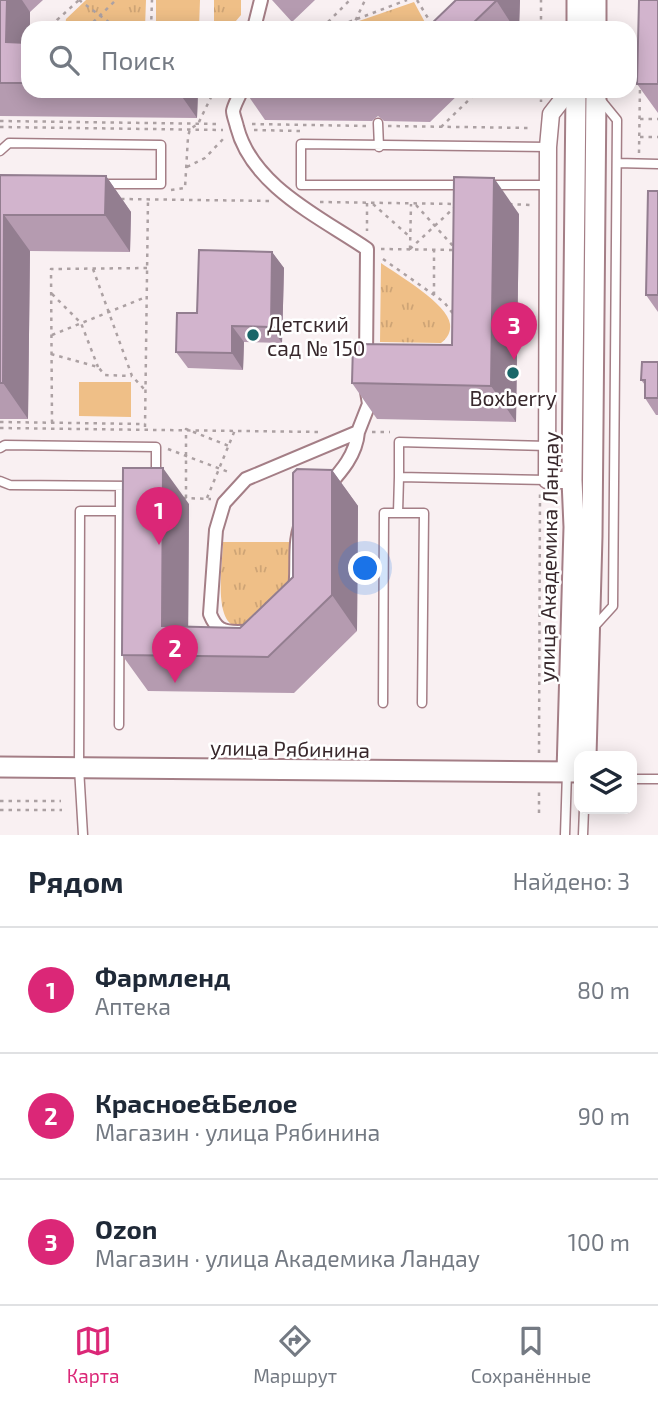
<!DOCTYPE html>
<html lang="ru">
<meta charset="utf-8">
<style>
body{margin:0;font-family:"Exo 2",sans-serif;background:#f6f6f7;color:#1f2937}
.controls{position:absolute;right:21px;bottom:21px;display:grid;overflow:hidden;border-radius:14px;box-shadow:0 4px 18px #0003}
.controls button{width:63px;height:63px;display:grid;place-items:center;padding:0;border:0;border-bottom:2px solid #e0e1e3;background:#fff;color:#1f2937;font:35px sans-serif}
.you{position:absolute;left:366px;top:569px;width:24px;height:24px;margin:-18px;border:5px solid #fff;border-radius:50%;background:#1a73e8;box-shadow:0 0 0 10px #1a73e833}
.badge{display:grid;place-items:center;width:46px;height:46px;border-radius:50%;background:#db2777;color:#fff;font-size:23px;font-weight:700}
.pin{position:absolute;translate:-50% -58px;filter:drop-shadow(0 2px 4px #0008)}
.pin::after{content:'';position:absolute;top:37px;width:24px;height:21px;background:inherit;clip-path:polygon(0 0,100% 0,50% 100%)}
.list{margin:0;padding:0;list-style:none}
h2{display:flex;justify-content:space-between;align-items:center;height:91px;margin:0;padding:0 28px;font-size:30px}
h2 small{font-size:23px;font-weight:400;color:#747a83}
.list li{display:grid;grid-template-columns:46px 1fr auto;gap:21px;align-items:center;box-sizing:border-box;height:126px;padding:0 28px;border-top:2px solid #e0e1e3}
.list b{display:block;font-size:26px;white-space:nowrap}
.list p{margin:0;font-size:23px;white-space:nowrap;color:#747a83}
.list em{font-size:23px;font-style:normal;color:#747a83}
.icon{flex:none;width:38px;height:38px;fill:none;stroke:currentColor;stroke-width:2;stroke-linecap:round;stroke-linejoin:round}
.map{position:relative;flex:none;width:658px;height:835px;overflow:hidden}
.search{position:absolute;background:#fff;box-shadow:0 4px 18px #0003;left:21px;right:21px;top:21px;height:77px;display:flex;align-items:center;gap:18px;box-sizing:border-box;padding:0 24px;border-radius:21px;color:#747a83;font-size:26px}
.sheet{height:469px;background:#fff}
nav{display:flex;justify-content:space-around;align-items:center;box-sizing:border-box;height:98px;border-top:2px solid #e0e1e3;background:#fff;font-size:19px;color:#747a83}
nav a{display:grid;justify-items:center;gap:4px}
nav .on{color:#db2777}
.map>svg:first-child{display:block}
</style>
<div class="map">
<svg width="658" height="835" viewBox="0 0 658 835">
<defs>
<pattern id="park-tufts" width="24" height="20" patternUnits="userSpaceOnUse" patternTransform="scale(1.75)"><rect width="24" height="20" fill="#efbf87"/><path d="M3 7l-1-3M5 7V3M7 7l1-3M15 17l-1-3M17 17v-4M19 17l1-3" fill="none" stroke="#cea475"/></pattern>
</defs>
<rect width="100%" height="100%" fill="#f9f0f2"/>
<!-- grass -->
<path fill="#efbf87" d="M 156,0 L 200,0 L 199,28 L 156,28 Z
M 79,382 L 131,382 L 131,417 L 79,416 Z"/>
<!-- park -->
<path fill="url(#park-tufts)" d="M 86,0 L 146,0 L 145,28 L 65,28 L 66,19 Z
M 214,0 L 241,0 L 241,15 L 230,28 L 214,28 Z
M 414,2 L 428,28 L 356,28 L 359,21 Z
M 381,263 C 398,275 448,304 450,324 C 451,333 447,338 441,343 L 380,342 Z
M 223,542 L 290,542 L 289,594 L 271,622 C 261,623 247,628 238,627 C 212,623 223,562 223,542 Z"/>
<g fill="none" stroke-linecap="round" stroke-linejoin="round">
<defs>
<path id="service" d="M 378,123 L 379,147
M 0,151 L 9,143 L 161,145 L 161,184 L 102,184
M 617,163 L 658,164
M 465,185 L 301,185 L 301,144 L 548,147
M 488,185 L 548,185
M 0,448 L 5,445 L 156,447 L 156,476
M 547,480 L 399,477 L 399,442 L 548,446
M 0,481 L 10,485 L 132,486
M 120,511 L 120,486
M 398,513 L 399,477
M 593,628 L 613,606 L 617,120 L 599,98
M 383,703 L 384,513 L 424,513 L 422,703
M 632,779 L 658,779
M 83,835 L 79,768 L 80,511 L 120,511 L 119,725
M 565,835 L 567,772
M 583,835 L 584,809"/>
<path id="pedestrian" d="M 254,28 L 261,0
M 241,91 C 239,97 234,105 233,111 C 233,115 236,122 237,127 C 252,186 320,217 367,249 L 366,360
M 358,432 C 355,468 320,488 304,517 C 286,551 310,595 278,623 C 275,625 273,628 270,630 C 262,633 247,631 238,632 C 222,632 216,629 210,614 L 216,530 L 224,503 L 246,479 Z
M 358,432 L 369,404 L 367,392"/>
<path id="minor" d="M 569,91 L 551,114 L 548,147 L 547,480 L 572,480"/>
<path id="tertiary" d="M 577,28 L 577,0
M 596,28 L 596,0
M 586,756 L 592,536 L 596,91
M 0,767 L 578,772
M 567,772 L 574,527 L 572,480 L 576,91"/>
</defs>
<!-- service casing -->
<use href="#service" stroke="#a47e86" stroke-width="11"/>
<!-- pedestrian casing -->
<use href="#pedestrian" stroke="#a47e86" stroke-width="16"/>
<!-- minor casing -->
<use href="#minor" stroke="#a47e86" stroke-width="19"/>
<!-- tertiary casing -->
<use href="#tertiary" stroke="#a47e86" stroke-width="23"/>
<!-- path -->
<path stroke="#aca1a3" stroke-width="2.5" stroke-dasharray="3.5 5" stroke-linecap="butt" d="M 79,0 L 117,28
M 417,0 L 434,28
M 54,28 L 57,20 L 79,0
M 87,28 L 116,0
M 151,28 L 152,0
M 322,28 L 350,0
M 333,28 L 407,0
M 352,28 L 365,0
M 541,28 L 541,0
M 630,59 L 640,59
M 217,91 L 222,97
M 541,91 L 541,102
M 640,119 L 658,119
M 0,121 L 221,124
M 252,124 L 368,126
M 388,126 L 531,128
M 0,127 L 223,130
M 441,127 L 478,91
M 254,130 L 300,131
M 640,137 L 658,137
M 639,153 L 640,86
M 187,167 L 205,158 L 225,137
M 171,190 L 185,188 L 188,137 L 190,129 L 198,124 L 214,91
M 121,199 L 272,201
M 320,202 L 457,204
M 367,203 L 367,231
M 373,204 L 410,237
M 509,204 L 530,205
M 416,205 L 453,246
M 381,249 L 455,250
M 410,249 L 456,206
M 410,249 L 411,204
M 383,259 L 444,302 L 454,315
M 93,269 L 132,376 L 145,390
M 52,294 L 81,323 L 98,367
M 434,295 L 434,250
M 52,335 L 146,297
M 51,354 L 98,367 L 105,375 L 132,376
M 0,422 L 145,424
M 52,423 L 51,269 L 147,268
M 145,427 L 148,199
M 0,428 L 320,432
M 372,432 L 390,432
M 168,449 L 231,473
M 183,498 L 211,499
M 186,498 L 186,429 L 229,446
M 207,498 L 235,430
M 539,753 L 540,493
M 0,801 L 61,801
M 0,810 L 62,810
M 539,813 L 539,791"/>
<!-- service -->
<use href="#service" stroke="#fff" stroke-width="8"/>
<!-- pedestrian -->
<use href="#pedestrian" stroke="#fff" stroke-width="12"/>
<!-- minor -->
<use href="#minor" stroke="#fff" stroke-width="16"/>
<!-- tertiary -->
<use href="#tertiary" stroke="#fff" stroke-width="19"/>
</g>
<!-- wall -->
<path fill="#b59bb0" d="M 0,0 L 43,0 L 30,12 L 30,28 L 28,28 L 28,91 L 198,91 L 197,118 L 0,116 Z
M 272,0 L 315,0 L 292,22 Z
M 456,0 L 520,0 L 519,28 L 427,28 Z
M 658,0 L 658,113 L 637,84 Z
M 245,91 L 462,91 L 430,122 L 384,121 L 378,116 L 372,121 L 265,120 Z
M 0,175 L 106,176 L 131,212 L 130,252 L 30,251 L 28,419 L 0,419 Z
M 658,191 L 658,312 L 646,295 Z
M 519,214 L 516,422 L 377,419 L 352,383 L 452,345 Z
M 272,252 L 284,268 L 282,343 L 244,342 L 243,370 L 188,368 L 176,352 L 197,313 Z
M 658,362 L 658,415 L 656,415 L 645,398 L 645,385 L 641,380 Z
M 332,470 L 358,506 L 357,631 L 294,693 L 148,691 L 122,655 L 189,504 L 188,627 L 240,628 L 293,577 Z"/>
<!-- shaded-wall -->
<path fill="#937e90" d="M 7,0 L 22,0 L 30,12 L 30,28 L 28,28 L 28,74 L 6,42 Z
M 496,0 L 520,0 L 519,28 L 514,28 Z
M 178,91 L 198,91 L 197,118 Z
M 106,176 L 131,212 L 130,252 L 105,215 Z
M 494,178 L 519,214 L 516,422 L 491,386 Z
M 4,215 L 30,251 L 28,419 L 3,383 Z
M 272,252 L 284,268 L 282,343 L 271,327 Z
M 232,326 L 244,342 L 243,370 L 232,353 Z
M 163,468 L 189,504 L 188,656 L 162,626 Z
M 332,470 L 358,506 L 357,631 L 332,595 Z"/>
<!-- building -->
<path fill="#d2b4cd" stroke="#937e90" stroke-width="2" d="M 0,0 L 7,0 L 6,42 L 28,43 L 28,83 L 0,83 Z
M 456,0 L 496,0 L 496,1 L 468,28 L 427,28 Z
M 639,0 L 658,0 L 658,84 L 637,84 Z
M 0,175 L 106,176 L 105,215 L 4,215 L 3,383 L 0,383 Z
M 454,177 L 494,178 L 491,386 L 352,383 L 353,344 L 452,345 Z
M 648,191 L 658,191 L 658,295 L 646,295 Z
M 199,250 L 272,252 L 271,327 L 232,326 L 232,353 L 176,352 L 177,313 L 197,313 Z
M 642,362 L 658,362 L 658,398 L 645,398 L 645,380 L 641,380 Z
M 123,468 L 163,468 L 162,626 L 240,628 L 293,577 L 293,473 L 297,469 L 332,470 L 332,595 L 268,657 L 122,655 Z"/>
<!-- markers -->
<g fill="#196769" stroke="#fff" stroke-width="2.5">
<circle cx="253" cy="335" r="7"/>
<circle cx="513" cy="373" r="7"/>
</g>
<g text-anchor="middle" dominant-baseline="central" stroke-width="5" stroke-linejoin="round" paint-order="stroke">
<!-- poi labels -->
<g font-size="21" fill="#38282c" stroke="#fff" text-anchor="start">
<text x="267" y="323">Детский<tspan x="267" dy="24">сад № 150</tspan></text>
<text x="513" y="397" text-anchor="middle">Boxberry</text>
</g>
<!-- street labels -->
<g font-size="21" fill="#38282c" stroke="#fff">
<text transform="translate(548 557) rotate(-89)">улица Академика Ландау</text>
<text transform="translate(290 748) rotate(1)">улица Рябинина</text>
</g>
</g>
</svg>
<div class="controls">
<button><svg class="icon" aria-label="layers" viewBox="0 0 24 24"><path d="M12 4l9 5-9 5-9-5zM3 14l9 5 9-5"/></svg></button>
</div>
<div class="you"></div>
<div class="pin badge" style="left:159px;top:545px">1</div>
<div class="pin badge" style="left:175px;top:683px">2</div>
<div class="pin badge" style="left:514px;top:360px">3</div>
<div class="search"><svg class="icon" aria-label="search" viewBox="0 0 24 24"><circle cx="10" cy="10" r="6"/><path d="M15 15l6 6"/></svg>Поиск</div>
</div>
<section class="sheet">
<h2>Рядом<small>Найдено: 3</small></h2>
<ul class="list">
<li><span class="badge">1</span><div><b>Фармленд</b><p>Аптека</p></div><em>80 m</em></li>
<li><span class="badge">2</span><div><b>Красное&amp;Белое</b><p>Магазин · улица Рябинина</p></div><em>90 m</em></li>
<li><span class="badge">3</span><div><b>Ozon</b><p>Магазин · улица Академика Ландау</p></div><em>100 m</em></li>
</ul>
</section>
<nav>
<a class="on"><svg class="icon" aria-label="map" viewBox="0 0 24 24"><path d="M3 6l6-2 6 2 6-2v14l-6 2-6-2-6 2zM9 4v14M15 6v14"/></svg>Карта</a>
<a><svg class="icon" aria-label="directions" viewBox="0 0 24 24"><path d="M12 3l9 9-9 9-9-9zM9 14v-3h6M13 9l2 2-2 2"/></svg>Маршрут</a>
<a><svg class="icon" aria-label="saved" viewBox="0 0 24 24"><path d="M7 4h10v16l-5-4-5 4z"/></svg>Сохранённые</a>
</nav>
